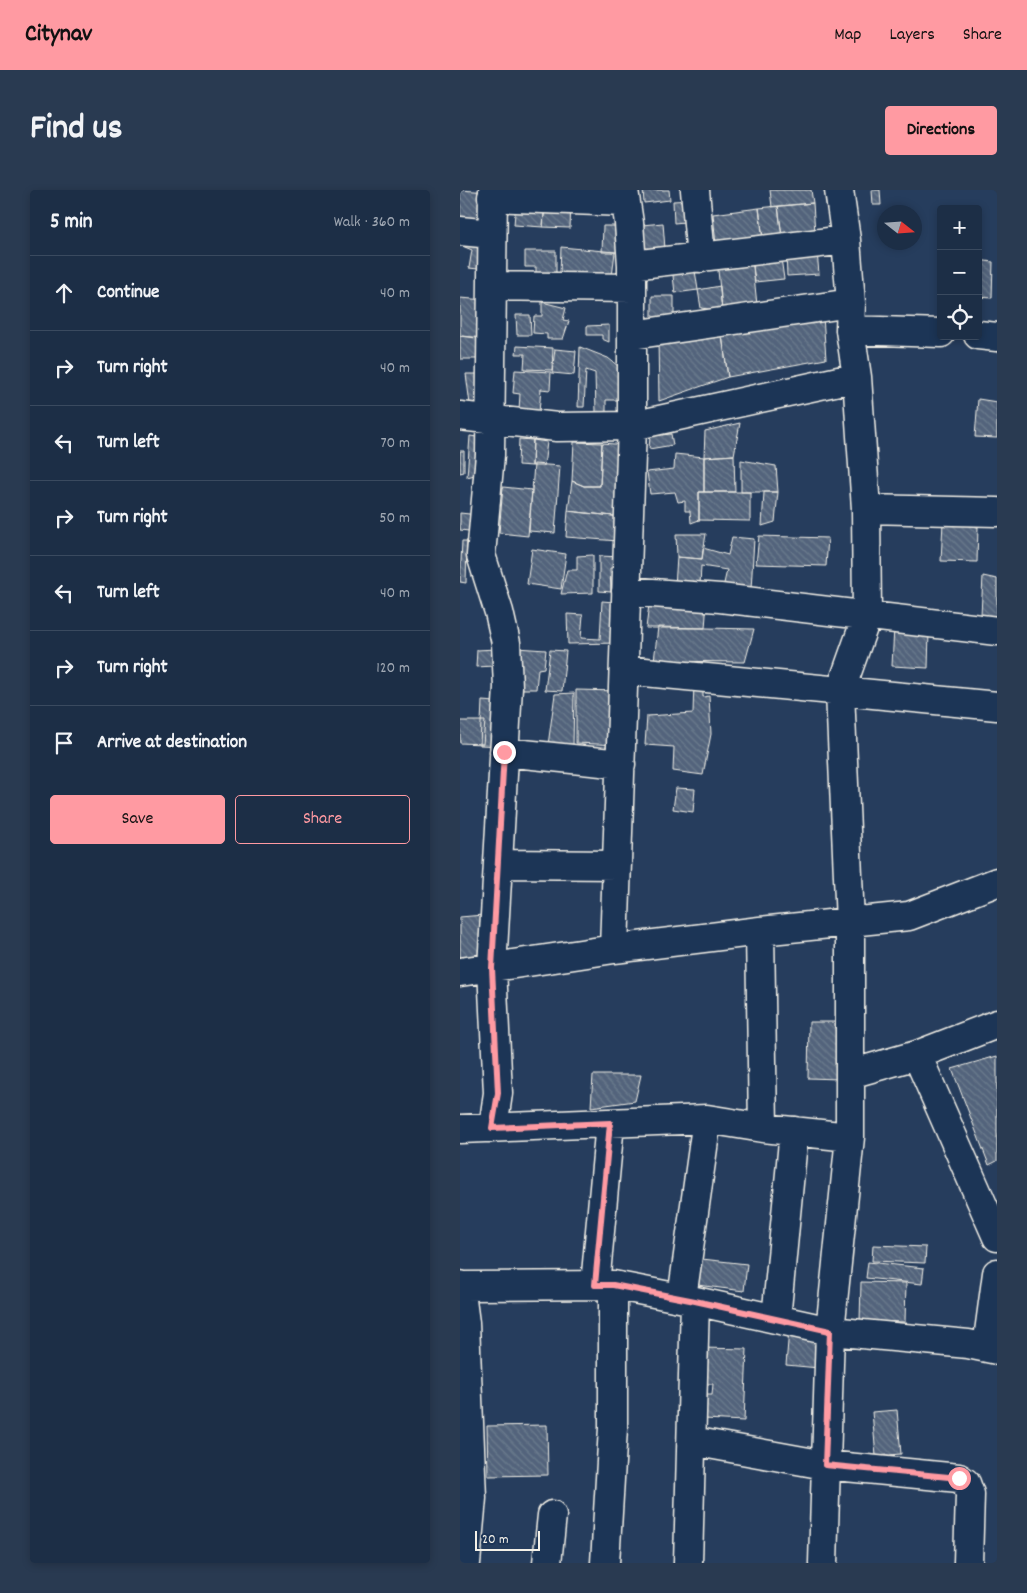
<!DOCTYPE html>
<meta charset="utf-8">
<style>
body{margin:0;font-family:Dekko,sans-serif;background:#293a51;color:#f1f3f6}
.controls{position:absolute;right:15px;top:15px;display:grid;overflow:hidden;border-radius:5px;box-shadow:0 2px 8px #0003}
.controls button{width:45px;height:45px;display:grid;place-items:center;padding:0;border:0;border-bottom:1px solid #3a4a5f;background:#1c2e46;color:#f1f3f6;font:25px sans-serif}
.compass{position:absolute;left:417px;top:15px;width:45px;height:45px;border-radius:50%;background:#1c2e46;box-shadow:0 2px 8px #0003;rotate:107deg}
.scale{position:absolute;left:15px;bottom:12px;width:65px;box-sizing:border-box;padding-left:5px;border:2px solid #f4f1e8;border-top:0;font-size:14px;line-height:18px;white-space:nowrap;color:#f4f1e8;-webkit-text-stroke:4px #1d3557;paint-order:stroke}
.stop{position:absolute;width:15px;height:15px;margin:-11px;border:4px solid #ff9aa2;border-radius:50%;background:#fff}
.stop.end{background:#ff9aa2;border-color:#fff;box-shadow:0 1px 5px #0008}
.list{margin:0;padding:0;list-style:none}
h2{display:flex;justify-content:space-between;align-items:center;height:65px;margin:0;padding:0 20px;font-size:21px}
h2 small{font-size:16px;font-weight:400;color:#a0a8b3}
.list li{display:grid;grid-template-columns:32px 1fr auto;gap:15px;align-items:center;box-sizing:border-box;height:75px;padding:0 20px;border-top:1px solid #3a4a5f}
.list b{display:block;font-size:19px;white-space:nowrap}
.list em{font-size:16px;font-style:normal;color:#a0a8b3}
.actions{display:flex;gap:10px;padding:15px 20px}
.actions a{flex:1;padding:11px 0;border:1px solid #ff9aa2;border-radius:5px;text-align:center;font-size:18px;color:#ff9aa2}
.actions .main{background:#ff9aa2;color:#111}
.icon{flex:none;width:28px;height:28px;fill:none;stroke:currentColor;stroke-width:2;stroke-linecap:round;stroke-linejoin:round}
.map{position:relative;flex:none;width:537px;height:1373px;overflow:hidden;border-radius:5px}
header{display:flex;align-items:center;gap:30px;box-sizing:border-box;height:70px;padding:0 25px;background:#ff9aa2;color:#111}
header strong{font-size:24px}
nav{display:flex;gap:28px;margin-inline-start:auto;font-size:18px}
.intro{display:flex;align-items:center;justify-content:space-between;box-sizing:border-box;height:120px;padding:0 30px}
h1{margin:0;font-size:35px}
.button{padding:12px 22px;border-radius:5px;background:#ff9aa2;color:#111;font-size:18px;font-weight:700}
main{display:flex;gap:30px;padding:0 30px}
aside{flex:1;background:#1c2e46;border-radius:5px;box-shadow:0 2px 8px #0003}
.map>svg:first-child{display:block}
</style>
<header>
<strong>Citynav</strong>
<nav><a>Map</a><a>Layers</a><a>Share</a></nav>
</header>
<div class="intro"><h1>Find us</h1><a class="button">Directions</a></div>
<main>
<aside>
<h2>5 min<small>Walk · 360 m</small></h2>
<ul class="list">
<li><svg class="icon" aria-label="ahead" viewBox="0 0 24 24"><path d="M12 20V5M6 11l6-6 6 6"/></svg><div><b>Continue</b></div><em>40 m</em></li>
<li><svg class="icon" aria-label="right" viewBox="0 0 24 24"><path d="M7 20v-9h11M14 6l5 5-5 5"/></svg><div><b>Turn right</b></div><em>40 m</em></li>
<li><svg class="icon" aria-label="left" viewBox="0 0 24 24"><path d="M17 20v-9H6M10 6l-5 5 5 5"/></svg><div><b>Turn left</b></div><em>70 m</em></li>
<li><svg class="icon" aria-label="right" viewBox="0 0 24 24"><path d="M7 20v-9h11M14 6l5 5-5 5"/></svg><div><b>Turn right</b></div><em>50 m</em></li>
<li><svg class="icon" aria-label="left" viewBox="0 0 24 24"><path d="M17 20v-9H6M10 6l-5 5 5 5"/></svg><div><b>Turn left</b></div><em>40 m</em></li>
<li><svg class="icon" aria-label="right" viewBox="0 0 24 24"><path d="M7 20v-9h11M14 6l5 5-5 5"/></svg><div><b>Turn right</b></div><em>120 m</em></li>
<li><svg class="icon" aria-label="arrive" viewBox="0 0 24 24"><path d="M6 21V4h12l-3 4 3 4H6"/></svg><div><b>Arrive at destination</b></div></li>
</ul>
<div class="actions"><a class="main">Save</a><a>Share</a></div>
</aside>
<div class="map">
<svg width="537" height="1373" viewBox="0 0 537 1373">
<defs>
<pattern id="building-back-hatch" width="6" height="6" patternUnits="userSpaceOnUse" patternTransform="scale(1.25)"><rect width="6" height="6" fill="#52647b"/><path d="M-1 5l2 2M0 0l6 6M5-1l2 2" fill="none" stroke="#6c7b8e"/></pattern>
</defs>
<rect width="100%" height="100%" fill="#263d5d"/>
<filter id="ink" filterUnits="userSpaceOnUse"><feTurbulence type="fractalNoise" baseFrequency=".02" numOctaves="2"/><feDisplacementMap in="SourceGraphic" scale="10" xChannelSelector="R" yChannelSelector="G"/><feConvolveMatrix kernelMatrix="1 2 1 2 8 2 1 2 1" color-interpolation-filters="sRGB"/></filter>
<g filter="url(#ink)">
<!-- building -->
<path fill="url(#building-back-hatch)" stroke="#f4f1e8" d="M 0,0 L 29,2 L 27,39 L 0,36 Z
M 183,0 L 209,0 L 210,10 L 184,13 Z
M 310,0 L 351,0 L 353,13 L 312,17 Z
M 412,0 L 420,0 L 421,15 L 413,15 Z
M 233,10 L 235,31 L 214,33 L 213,11 Z
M 56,11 L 85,12 L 83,37 L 54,35 Z
M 85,12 L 111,13 L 110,38 L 83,37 Z
M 353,13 L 355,43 L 322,47 L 318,16 Z
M 318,16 L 322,47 L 303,49 L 299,18 Z
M 299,18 L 303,49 L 256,55 L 253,24 Z
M 203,33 L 205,59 L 184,61 L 182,35 Z
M 143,36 L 167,36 L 166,62 L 142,62 Z
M 0,45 L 23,47 L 18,79 L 9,78 L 12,60 L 0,55 Z
M 101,57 L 155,62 L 152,87 L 100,83 Z
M 65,61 L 96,61 L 96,89 L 76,89 L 76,77 L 65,77 Z
M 320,61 L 324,89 L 295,92 L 292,67 Z
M 357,61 L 359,84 L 327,86 L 326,63 Z
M 292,67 L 297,115 L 262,121 L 257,70 Z
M 518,70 L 533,72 L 532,108 L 518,107 Z
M 234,74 L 238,100 L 215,103 L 212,77 Z
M 260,96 L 262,121 L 241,118 L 238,100 Z
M 192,106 L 214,106 L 214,126 L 205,126 L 205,136 L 192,136 Z
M 0,108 L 25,110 L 17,148 L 0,146 Z
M 82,112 L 106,118 L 103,130 L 109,131 L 103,149 L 87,149 L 87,144 L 73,143 L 74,126 L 82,126 Z
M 56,125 L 70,125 L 71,145 L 57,145 Z
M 363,126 L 366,169 L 268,187 L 261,139 Z
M 149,135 L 149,152 L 142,149 L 142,145 L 127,145 L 127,136 Z
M 261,139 L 268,187 L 199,211 L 198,148 Z
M 0,146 L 26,148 L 24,169 L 0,169 Z
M 57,156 L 93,158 L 92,180 L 64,179 L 65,164 L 56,164 Z
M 120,157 L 148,168 L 158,176 L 159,210 L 146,210 L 146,222 L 136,222 L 135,183 L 126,180 L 124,217 L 118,217 Z
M 95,159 L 116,161 L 114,185 L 92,183 Z
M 55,180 L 91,182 L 90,200 L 81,199 L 79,222 L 59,220 L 60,204 L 53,203 Z
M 6,184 L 26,184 L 20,216 L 10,214 Z
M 518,209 L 537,212 L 537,248 L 515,247 Z
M 280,233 L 274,265 L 244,267 L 245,241 Z
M 211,244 L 213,255 L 189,259 L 190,246 Z
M 10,246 L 17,247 L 16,265 L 28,266 L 26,282 L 7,287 Z
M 59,249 L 73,250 L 72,276 L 58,275 Z
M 73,250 L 87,252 L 84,276 L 72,276 Z
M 114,252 L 142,253 L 140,296 L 124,296 L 112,291 Z
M 142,253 L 166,255 L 162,327 L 108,321 L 112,291 L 124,296 L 140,296 Z
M 0,261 L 4,261 L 4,282 L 0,283 Z
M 215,264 L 244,267 L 244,302 L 239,302 L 239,330 L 231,333 L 230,321 L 225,321 L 225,311 L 218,312 L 215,302 L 190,304 L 187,282 L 214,279 Z
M 274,265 L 275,302 L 244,302 L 244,267 Z
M 281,270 L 316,276 L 318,302 L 281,302 Z
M 74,274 L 100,276 L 95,343 L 69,341 Z
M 43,297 L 72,300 L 68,346 L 39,343 Z
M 239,302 L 290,302 L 290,331 L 239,330 Z
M 304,302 L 318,302 L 315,332 L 302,336 Z
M 108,321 L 162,327 L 158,351 L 106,347 Z
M 0,323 L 19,325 L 18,342 L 0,340 Z
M 483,332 L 518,337 L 517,372 L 481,371 Z
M 216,344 L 246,344 L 242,369 L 217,367 Z
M 299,346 L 368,348 L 366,376 L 296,374 Z
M 272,347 L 294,349 L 291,400 L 263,398 L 267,380 L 241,376 L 240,395 L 215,396 L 217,367 L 242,369 L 243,358 L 268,365 Z
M 2,351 L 7,351 L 6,393 L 0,392 Z
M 72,359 L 106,364 L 101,399 L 67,394 Z
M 133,365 L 133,403 L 101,404 L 107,380 L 117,380 L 117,366 Z
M 139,366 L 163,367 L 163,378 L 150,378 L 151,402 L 139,401 Z
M 523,386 L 537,389 L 537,426 L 521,425 Z
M 190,407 L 247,412 L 245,438 L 186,438 Z
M 142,411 L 154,412 L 157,453 L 108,454 L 107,424 L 123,425 L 121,448 L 140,449 Z
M 198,437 L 294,439 L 285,472 L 194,471 Z
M 434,437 L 469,442 L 468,478 L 432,476 Z
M 56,458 L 86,460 L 84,478 L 78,479 L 76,499 L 57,499 Z
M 36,459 L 34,476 L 16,477 L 17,460 Z
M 90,460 L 106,461 L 102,501 L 85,500 Z
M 243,490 L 243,507 L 249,506 L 251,544 L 243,585 L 213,581 L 214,557 L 185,555 L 187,526 L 233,523 L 234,491 Z
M 116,500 L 160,501 L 158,555 L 116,553 Z
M 114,503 L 113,556 L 88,555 L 95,504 Z
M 22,511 L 35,512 L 43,556 L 20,555 Z
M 0,531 L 25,531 L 23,554 L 0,553 Z
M 216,598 L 235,599 L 233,622 L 213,619 Z
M 23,725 L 25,770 L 0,771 L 0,727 Z
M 349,832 L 381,832 L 379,889 L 348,888 Z
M 537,866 L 537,971 L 529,975 L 492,879 Z
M 133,885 L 181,885 L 175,911 L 131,917 Z
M 413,1055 L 466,1057 L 465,1073 L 412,1071 Z
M 233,1068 L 287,1074 L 284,1101 L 229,1094 Z
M 408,1072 L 464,1078 L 462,1094 L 406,1088 Z
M 401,1092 L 446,1093 L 445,1132 L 400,1131 Z
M 329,1140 L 363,1143 L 359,1178 L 326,1175 Z
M 242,1158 L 287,1159 L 284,1231 L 244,1229 L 245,1205 L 252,1205 L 253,1194 L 240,1194 Z
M 437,1220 L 441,1264 L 416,1266 L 412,1222 Z
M 87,1235 L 88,1285 L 28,1286 L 27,1236 Z"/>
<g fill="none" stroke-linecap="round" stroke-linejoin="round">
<defs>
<path id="minor" d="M 235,0 L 241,68
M 32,7 L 165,12
M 0,41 L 32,44
M 172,75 L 386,50
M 32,96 L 172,98
M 390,140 L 481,143
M 172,145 L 391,113
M 518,145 L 537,147
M 0,226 L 97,237 L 172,236 L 397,187
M 406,319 L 537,322
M 166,401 L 260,408 L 537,441
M 164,480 L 537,516
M 44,562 L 161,574
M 38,674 L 157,675
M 300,741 L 303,938
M 154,759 L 172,236 L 172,75 L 169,33 L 164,0
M 0,782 L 154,759 L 300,741 L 449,726 L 537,692
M 457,865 L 537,1047
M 390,884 L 457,865 L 537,834
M 33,938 L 38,903 L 32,778 L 48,497 L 46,453 L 39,422 L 21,365 L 30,265 L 33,0
M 0,939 L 247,929 L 303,938 L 390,947
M 0,1095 L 5,1133 L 12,1308 L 6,1373
M 135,1095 L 150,933
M 0,1096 L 153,1095 L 235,1111 L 370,1141 L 508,1154 L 537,1160
M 222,1108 L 247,929
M 316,1129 L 334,941
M 527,1157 L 537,1083
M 232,1251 L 365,1275 L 499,1288 L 506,1293 L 510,1304 L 508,1373
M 87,1373 L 92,1325
M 145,1373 L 153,1238 L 153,1095
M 228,1373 L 235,1111
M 363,1373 L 370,1141 L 390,947 L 390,732 L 380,502 L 407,426 L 406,319 L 397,187 L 390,140 L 391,113 L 386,50 L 379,0"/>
</defs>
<!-- minor casing -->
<use href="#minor" stroke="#f4f1e8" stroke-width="31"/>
<!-- minor -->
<use href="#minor" stroke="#1d3557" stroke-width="28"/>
</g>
</g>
<g fill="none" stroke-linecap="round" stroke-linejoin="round" filter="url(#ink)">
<!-- route -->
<path stroke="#ff9aa2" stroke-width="6" d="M 44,562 L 32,778 L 38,903 L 32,938 L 150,933 L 135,1095 L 153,1095 L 235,1111 L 370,1141 L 365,1275 L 499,1288"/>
</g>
</svg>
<div class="controls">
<button>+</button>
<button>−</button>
<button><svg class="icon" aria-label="locate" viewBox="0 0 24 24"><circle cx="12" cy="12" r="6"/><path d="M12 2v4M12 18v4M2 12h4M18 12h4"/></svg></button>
</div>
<svg class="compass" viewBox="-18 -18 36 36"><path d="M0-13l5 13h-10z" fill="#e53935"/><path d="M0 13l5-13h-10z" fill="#a0a8b3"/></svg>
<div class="scale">20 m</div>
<div class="stop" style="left:499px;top:1288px"></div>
<div class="stop end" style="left:44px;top:562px"></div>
</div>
</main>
